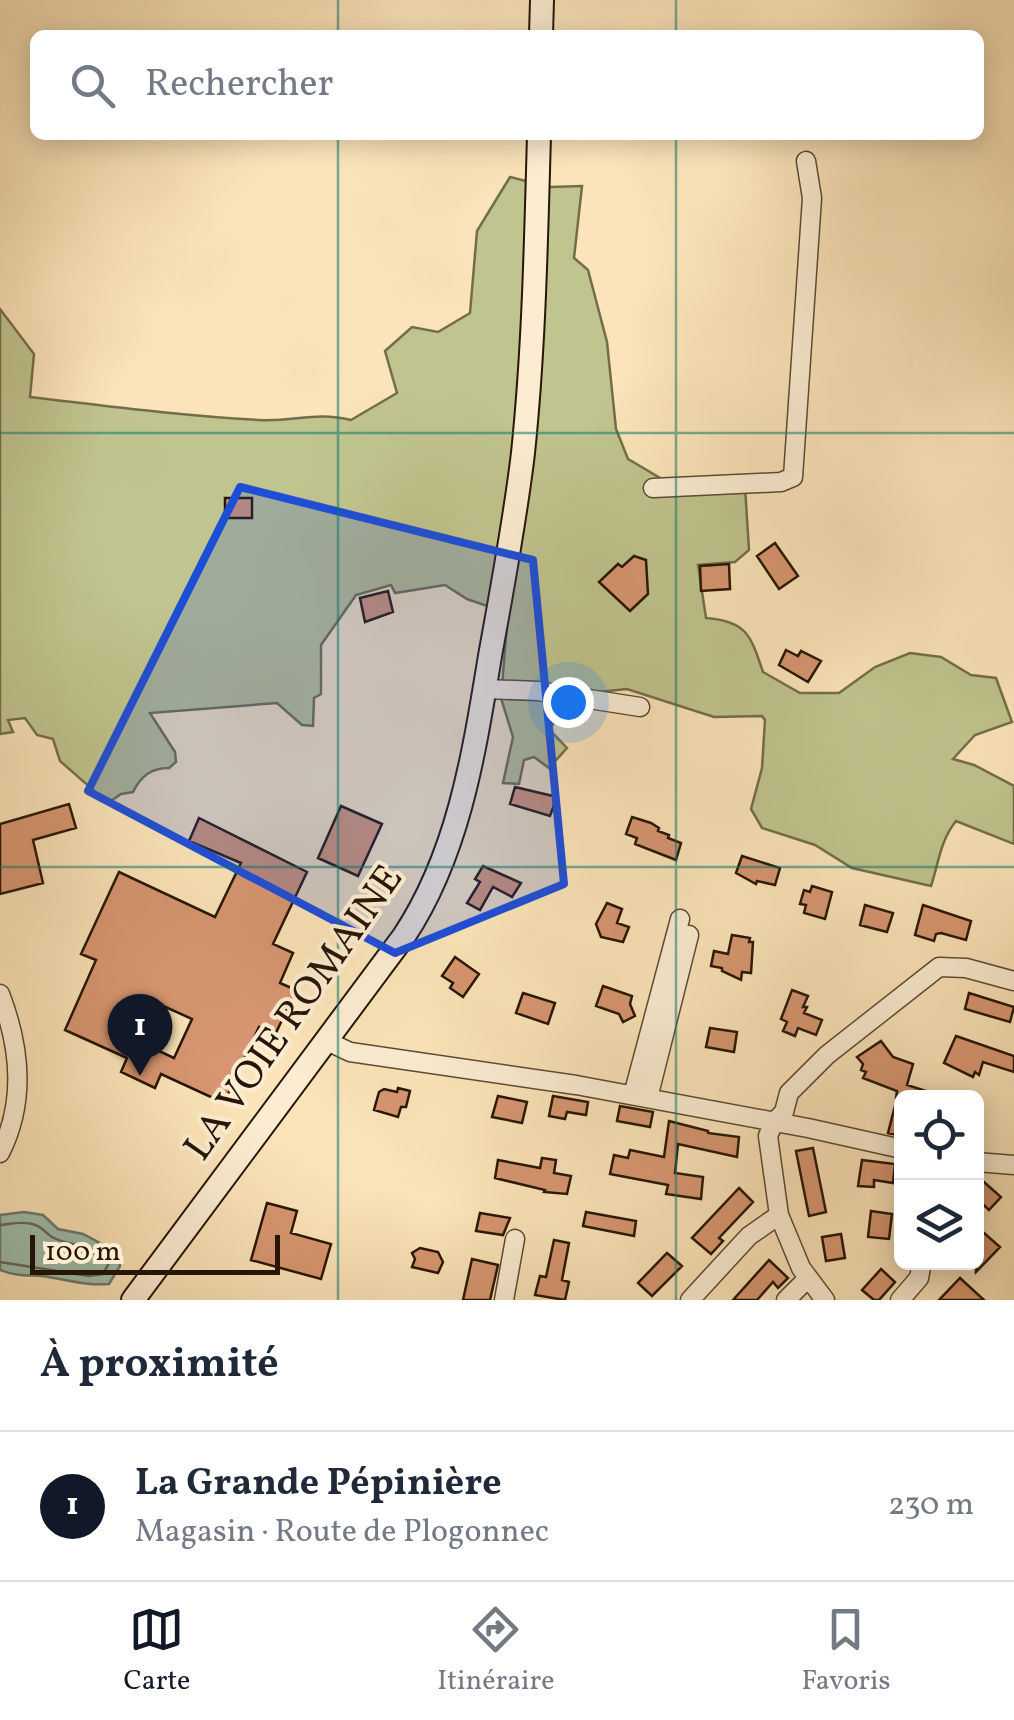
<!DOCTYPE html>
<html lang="fr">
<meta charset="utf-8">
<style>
body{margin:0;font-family:Vollkorn,serif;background:#f2f2f3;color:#1f2937}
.controls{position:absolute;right:30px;bottom:30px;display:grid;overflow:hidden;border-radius:15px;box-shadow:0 5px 25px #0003}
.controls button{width:90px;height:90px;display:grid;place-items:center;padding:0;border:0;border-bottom:2px solid #e0e1e3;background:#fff;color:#1f2937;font:50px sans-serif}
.scale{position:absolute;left:30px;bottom:25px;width:250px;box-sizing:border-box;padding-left:10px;border:5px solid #271605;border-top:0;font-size:28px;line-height:35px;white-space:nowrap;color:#271605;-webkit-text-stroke:8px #fcedd2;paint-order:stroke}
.you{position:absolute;left:568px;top:702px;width:35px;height:35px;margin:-25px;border:8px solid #fff;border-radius:50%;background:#1a73e8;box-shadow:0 0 0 15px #1a73e833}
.badge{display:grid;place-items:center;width:65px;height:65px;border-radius:50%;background:#111827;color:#fff;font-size:32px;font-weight:700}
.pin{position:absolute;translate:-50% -82px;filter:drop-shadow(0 2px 5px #0008)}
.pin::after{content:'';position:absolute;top:52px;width:35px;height:30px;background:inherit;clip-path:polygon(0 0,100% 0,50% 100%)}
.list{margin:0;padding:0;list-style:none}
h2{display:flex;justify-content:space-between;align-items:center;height:130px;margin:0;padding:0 40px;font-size:42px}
h2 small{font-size:32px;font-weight:400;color:#747a83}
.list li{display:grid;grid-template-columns:65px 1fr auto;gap:30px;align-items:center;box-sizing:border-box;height:150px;padding:0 40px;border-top:2px solid #e0e1e3}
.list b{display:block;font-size:38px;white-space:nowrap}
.list p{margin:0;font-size:32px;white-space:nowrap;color:#747a83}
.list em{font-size:32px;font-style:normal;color:#747a83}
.icon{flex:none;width:55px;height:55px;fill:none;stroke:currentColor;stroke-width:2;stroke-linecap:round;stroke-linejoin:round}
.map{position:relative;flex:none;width:1014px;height:1300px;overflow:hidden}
.search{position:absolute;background:#fff;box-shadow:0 5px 25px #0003;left:30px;right:30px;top:30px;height:110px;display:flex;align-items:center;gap:25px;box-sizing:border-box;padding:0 35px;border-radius:15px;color:#747a83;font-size:38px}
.sheet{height:280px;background:#fff}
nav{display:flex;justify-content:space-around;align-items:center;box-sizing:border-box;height:140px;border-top:2px solid #e0e1e3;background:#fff;font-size:28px;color:#747a83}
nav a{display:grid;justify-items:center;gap:5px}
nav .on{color:#111827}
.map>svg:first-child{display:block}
</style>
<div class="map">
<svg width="1014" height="1300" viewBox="0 0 1014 1300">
<rect width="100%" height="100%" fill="#fbe4b9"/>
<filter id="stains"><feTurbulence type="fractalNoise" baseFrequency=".002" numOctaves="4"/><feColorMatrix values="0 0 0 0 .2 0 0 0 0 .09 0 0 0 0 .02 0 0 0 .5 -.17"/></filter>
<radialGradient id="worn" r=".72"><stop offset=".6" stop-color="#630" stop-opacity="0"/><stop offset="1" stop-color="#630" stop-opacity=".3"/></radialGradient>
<!-- green -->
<path fill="#c0c48e" stroke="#746d4a" stroke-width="2.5" d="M 510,177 L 550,187 L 582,186 L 574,258 L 588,270 L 607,342 L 616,429 L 628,459 L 662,479 L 745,487 L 749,550 L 735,562 L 698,565 L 706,618 C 747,621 751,636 763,672 L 800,693 L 839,693 L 875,667 L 910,653 L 941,657 L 971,675 L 996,678 L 1012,722 L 975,735 L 953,759 L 974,765 L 1014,786 L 1014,844 L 956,821 C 940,841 939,862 931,886 L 852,868 L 815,845 L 762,828 L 751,809 L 762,768 L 765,720 L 762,716 L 714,717 L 627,689 L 548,697 L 565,711 L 549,729 L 567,748 L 549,768 L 534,757 L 524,760 L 519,784 L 503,783 L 513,737 L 501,698 L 508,613 L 467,599 L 445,585 L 395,593 L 391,585 L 356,595 L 321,645 L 321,694 L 314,698 L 313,726 L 302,725 L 277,703 L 150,713 L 175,752 L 176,762 L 169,768 C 151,768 141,776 133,792 L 121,794 L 108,803 L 60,761 L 53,739 L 37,735 L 25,718 L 8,720 L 13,732 L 0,734 L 0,309 L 34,354 L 30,397 C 107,406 183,416 260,420 C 294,422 316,411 351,420 L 397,393 L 385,351 L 412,327 L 438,332 L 470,313 L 477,231 Z"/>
<!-- water -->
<path fill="#9fbfb0" stroke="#6f7b6c" stroke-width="2.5" d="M 24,1212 L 43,1215 L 58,1229 L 83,1234 L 117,1252 L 120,1266 L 109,1284 C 85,1286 65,1279 42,1276 C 26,1275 15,1276 0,1270 L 0,1215 Z"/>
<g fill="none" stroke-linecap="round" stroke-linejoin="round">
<!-- shore -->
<path stroke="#636a5a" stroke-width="2.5" d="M 0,1225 C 11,1224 22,1221 32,1224 C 42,1226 44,1232 52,1237 C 71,1248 96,1242 109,1263 L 103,1274 L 89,1276 L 0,1262"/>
</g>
<!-- building -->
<path fill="#d79671" stroke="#271605" stroke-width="2.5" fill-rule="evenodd" d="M 225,498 L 252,498 L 252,518 L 225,518 Z
M 775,543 L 798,576 L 779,589 L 757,556 Z
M 634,556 L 646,560 L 648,594 L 630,611 L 599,582 L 618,564 L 622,567 Z
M 729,564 L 730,589 L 701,591 L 700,566 Z
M 388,591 L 393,612 L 365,622 L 360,598 Z
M 786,650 L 798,656 L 801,651 L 821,661 L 808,682 L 779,665 Z
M 515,787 L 557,797 L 550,816 L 510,804 Z
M 69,804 L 76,828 L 33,840 L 43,883 L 0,894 L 0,824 Z
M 341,806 L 382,824 L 358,876 L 318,858 Z
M 632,817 L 651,823 L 659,828 L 658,831 L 669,835 L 668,838 L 681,843 L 676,860 L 635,844 L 637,838 L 626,834 Z
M 199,818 L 307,872 L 273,944 L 293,953 L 280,983 L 296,990 L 275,1035 L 259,1027 L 224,1103 L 161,1074 L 155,1088 L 121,1072 L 127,1058 L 65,1030 L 96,960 L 81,954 L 119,872 L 215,917 L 241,863 L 189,841 ZM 150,1000 L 192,1019 L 174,1058 L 131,1038 Z
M 742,856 L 780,868 L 775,885 L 757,881 L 756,884 L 736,873 Z
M 483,866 L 521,883 L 512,897 L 493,887 L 480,910 L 467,903 L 480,882 L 475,879 Z
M 812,886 L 832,892 L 825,919 L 804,913 L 806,905 L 800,904 L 804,890 L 810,892 Z
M 607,903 L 622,909 L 617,923 L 629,927 L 623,942 L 601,937 L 596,924 Z
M 865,905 L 893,913 L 887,932 L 860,925 Z
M 923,905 L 971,921 L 966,940 L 941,933 L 936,934 L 934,941 L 915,935 Z
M 732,935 L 750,938 L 749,942 L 753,942 L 751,973 L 742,972 L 741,980 L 722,971 L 722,968 L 711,966 L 714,951 L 728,954 Z
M 455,957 L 479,974 L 463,997 L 450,988 L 453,983 L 442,976 Z
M 603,986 L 632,996 L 630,1004 L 635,1016 L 623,1022 L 619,1014 L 596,1006 Z
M 792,990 L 808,996 L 803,1007 L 807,1007 L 804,1013 L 822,1020 L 816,1035 L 798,1028 L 795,1036 L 783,1031 L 787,1022 L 781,1019 Z
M 523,993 L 555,1003 L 548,1024 L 516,1013 Z
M 969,993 L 1014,1007 L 1010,1022 L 965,1009 Z
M 710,1028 L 737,1032 L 734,1052 L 706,1047 Z
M 956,1036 L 1014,1056 L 1014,1072 L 983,1062 L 979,1075 L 975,1072 L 973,1077 L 944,1063 Z
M 881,1041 L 893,1057 L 913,1064 L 907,1085 L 935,1094 L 935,1098 L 896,1098 L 897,1091 L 863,1078 L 866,1072 L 861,1070 L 863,1064 L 857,1057 Z
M 398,1088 L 410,1091 L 406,1107 L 401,1107 L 398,1117 L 374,1110 L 379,1092 L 384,1089 L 397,1092 Z
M 498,1096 L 527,1102 L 522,1123 L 492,1117 Z
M 553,1096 L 588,1102 L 586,1115 L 567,1112 L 565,1119 L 549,1116 Z
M 897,1098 L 902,1099 L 902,1136 L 888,1133 Z
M 620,1106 L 653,1112 L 650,1127 L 617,1121 Z
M 669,1121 L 708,1131 L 708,1133 L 739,1137 L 737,1157 L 678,1144 L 675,1173 L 703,1177 L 701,1199 L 666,1194 L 668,1185 L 610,1174 L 614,1155 L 628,1158 L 630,1150 L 664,1157 Z
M 813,1148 L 826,1212 L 809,1216 L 796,1151 Z
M 542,1158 L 556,1160 L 554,1173 L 571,1176 L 567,1194 L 544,1192 L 545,1190 L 495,1178 L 498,1160 L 540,1168 Z
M 862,1160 L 895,1164 L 893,1183 L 874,1180 L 874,1187 L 858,1186 Z
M 976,1175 L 1001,1197 L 989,1210 L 976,1198 Z
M 739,1188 L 753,1202 L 719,1238 L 723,1241 L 711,1254 L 692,1238 Z
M 267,1203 L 297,1211 L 291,1233 L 331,1244 L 321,1279 L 251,1260 Z
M 871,1211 L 892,1214 L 889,1239 L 868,1237 Z
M 586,1212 L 636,1221 L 634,1236 L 583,1226 Z
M 480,1213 L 510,1218 L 503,1235 L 476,1231 Z
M 984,1233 L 1000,1247 L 976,1272 L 976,1242 Z
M 841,1234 L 845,1258 L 826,1261 L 822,1237 Z
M 554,1240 L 569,1243 L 562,1280 L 569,1282 L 565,1300 L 535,1295 L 540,1276 L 546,1277 Z
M 420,1248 L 438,1252 L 443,1262 L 438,1273 L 412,1267 L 415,1259 L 412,1253 Z
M 667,1253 L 682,1266 L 652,1296 L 638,1283 Z
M 472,1259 L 498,1265 L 490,1300 L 463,1300 Z
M 769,1260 L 788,1278 L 778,1288 L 773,1282 L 757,1300 L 733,1300 Z
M 881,1269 L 895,1282 L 879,1300 L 874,1300 L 862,1290 Z
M 960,1278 L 984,1300 L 939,1300 Z"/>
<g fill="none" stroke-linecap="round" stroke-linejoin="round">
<defs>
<path id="street" d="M 653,488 L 781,482 L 793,477 L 812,198 L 806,161
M 485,689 L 538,691 L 640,707
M 0,994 C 20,1046 26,1102 0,1153
M 327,1041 L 350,1052 L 576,1085 L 808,1128 L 902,1149
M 633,1095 L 680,919
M 648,1098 L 689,935
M 976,1162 L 1014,1165
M 504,1300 L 515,1239
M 690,1300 L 749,1236 L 779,1215
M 786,1300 L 807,1279
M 825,1300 L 801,1268 L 779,1215 L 768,1136 L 774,1122 L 784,1112 L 789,1093 L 827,1055 L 939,967 L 966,968 L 1014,981
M 900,1300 L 919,1278 L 922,1262"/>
<path id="secondary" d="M 541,35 L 542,0
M 133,1300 L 404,936 C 459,853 474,753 490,656 C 502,589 515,521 523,453 C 534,348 536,241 539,135"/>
</defs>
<!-- street casing -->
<use href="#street" stroke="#5c4a32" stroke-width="21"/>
<!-- secondary casing -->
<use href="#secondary" stroke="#271605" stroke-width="26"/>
<!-- street -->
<use href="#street" stroke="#fcedd2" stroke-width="18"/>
<!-- secondary -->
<use href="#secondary" stroke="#fcedd2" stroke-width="22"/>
</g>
<!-- marked area -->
<path fill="#1d4ed8" fill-opacity="0.2" stroke="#1d4ed8" stroke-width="8" stroke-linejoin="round" d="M 240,487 L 533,560 L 564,884 L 395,953 L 88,791 Z"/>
<!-- grid -->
<path fill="none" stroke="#0f766e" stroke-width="2.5" stroke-opacity="0.55" d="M 338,0 L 338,35M 676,0 L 676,35M 338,135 L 338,1300M 676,135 L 676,1300M 0,433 L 1014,433M 0,867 L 1014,867"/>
<g text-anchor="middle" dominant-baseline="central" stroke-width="8" stroke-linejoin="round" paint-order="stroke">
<!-- street labels -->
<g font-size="40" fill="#271605" stroke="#fcedd2">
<text transform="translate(295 1014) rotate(-55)">LA VOIE ROMAINE</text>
</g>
</g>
<rect width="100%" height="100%" filter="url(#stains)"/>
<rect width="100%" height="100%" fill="url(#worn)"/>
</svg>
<div class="controls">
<button><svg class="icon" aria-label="locate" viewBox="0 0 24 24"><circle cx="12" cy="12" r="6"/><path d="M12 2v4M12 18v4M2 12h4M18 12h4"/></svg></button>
<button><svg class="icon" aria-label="layers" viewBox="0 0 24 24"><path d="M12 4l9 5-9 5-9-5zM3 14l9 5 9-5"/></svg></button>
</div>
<div class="scale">100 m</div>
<div class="you"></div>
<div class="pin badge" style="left:140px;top:1076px">1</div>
<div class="search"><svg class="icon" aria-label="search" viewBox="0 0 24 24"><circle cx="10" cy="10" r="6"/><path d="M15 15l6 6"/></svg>Rechercher</div>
</div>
<section class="sheet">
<h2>À proximité<small></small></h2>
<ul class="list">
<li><span class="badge">1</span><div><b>La Grande Pépinière</b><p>Magasin · Route de Plogonnec</p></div><em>230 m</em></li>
</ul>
</section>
<nav>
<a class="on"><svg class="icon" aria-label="map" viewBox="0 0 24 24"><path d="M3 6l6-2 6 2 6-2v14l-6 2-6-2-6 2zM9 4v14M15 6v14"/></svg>Carte</a>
<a><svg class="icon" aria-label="directions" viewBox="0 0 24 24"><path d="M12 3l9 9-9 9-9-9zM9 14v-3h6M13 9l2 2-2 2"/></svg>Itinéraire</a>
<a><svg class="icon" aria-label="saved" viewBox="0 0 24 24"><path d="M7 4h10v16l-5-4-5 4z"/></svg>Favoris</a>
</nav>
